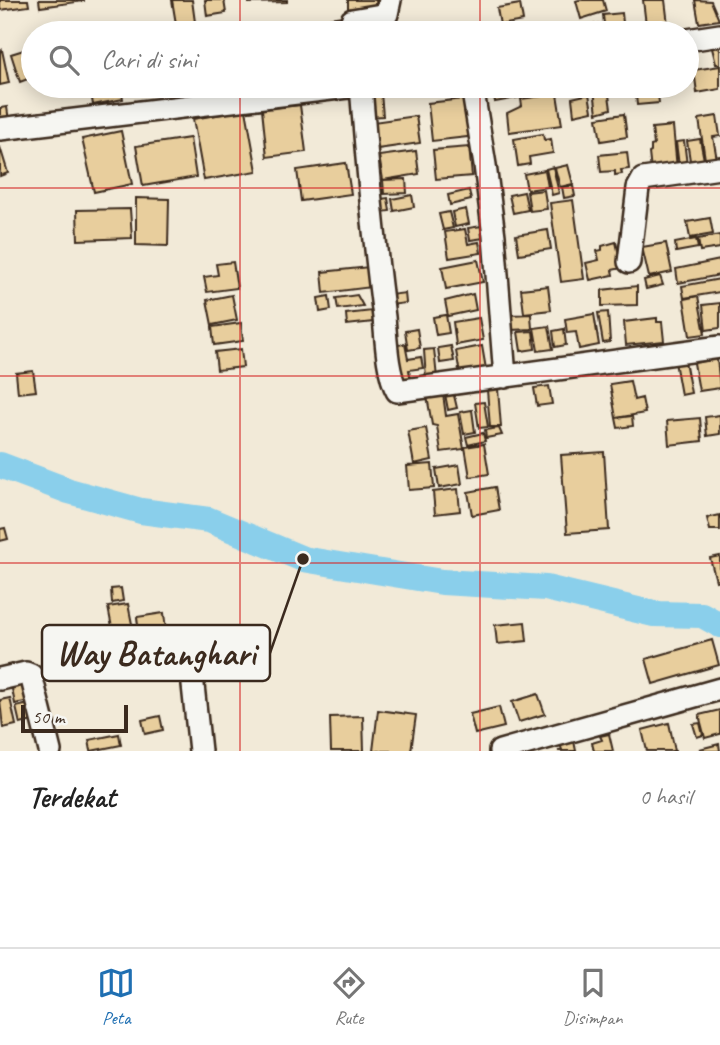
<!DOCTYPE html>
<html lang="id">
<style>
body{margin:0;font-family:Caveat,sans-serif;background:#f6f6f6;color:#222}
.scale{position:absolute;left:21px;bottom:18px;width:107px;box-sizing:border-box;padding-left:7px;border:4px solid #3b2a1e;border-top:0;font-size:19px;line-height:24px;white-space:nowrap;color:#3b2a1e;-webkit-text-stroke:5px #f6f6f2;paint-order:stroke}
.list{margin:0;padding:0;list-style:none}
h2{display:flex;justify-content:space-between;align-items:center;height:91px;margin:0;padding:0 28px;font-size:30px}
h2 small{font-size:23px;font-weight:400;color:#767676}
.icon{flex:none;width:38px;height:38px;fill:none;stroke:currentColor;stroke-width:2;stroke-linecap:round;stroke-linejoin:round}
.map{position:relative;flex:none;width:720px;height:751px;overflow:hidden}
.search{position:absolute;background:#fff;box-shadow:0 4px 18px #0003;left:21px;right:21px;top:21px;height:77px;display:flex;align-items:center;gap:18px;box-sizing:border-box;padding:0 24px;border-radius:38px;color:#767676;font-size:26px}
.sheet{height:196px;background:#fff}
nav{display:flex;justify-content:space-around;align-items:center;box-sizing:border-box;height:98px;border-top:2px solid #e0e0e0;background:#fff;font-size:19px;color:#767676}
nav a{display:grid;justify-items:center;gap:4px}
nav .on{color:#1f6fb2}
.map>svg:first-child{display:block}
</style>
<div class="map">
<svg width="720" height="751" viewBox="0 0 720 751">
<rect width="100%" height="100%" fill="#f2ead8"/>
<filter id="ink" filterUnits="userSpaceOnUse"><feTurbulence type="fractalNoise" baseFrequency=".0143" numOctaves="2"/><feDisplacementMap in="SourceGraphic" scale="14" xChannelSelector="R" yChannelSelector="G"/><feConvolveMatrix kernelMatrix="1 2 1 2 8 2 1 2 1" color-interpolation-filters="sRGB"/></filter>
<g filter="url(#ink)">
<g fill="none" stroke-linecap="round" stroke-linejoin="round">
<!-- river -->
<path stroke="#8acfeb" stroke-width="26" d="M 0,465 L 69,491 L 141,511 L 209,520 L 303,559 L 442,582 L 546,588 L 654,614 L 702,615 L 720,625"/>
</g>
<!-- building -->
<path fill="#e8ce9d" stroke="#3b2a1e" stroke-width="2" d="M 0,0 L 28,0 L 29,6 L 0,10 Z
M 39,0 L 84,0 L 84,1 L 40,7 Z
M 172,0 L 192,0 L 195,22 L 176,24 Z
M 205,0 L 224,0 L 226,13 L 207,16 Z
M 249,0 L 287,0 L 287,2 L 249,3 Z
M 348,0 L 376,0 L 377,11 L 348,12 Z
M 579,0 L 603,0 L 606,11 L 581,19 L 576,1 Z
M 643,0 L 665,0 L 669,33 L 647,33 Z
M 695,0 L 711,1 L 719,20 L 699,23 Z
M 520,4 L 523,21 L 500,25 L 497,8 Z
M 622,13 L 624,33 L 605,33 L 603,15 Z
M 343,16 L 345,33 L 317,33 L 315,20 Z
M 598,24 L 599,33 L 582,33 L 581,27 Z
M 511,26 L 513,33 L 469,33 Z
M 33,47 L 33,77 L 20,82 L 11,54 Z
M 720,47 L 720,64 L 716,64 L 712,48 Z
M 2,50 L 9,83 L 0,85 L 0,52 Z
M 720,66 L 720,89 L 697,93 L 694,70 Z
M 90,86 L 121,86 L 123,99 L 93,105 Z
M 492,86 L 542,86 L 544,93 L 495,102 Z
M 545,86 L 565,86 L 565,90 L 546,93 Z
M 614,86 L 631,86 L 632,89 L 615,93 Z
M 635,86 L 657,86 L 659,103 L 637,105 Z
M 608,88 L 611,109 L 597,113 L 594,90 Z
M 368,93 L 381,93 L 383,116 L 370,117 Z
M 557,94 L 562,125 L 509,132 L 507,113 L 522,106 L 521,99 Z
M 589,94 L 592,111 L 574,115 L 572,98 Z
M 472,98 L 476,136 L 432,141 L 428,103 Z
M 300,105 L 306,152 L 267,157 L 262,109 Z
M 7,107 L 9,121 L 0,122 L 0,108 Z
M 246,110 L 257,171 L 204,180 L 193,119 Z
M 624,114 L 627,137 L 601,141 L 597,118 Z
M 416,116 L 420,143 L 377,149 L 373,122 Z
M 717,116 L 720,136 L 713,137 L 718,165 L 706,166 L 699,119 Z
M 673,126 L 677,169 L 651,171 L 649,153 L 651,152 L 651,146 L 654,145 L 652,128 Z
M 121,131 L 132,184 L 94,192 L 82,139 Z
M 543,134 L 544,140 L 551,139 L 553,153 L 529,157 L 530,164 L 518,166 L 514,139 Z
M 190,138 L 196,177 L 143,186 L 136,146 Z
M 700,139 L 705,165 L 691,167 L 687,141 Z
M 684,141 L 687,165 L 679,166 L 676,142 Z
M 0,147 L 8,173 L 0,176 Z
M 469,147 L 472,176 L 436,179 L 433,150 Z
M 416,151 L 419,174 L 383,180 L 379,156 Z
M 627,152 L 629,169 L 621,170 L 622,174 L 615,175 L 615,171 L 601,172 L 599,155 Z
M 346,163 L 351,194 L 301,201 L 297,170 Z
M 568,165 L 573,184 L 560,187 L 555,168 Z
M 553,167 L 559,193 L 552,195 L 546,169 Z
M 545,170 L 548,187 L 527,190 L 524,174 Z
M 406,179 L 407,193 L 384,194 L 383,180 Z
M 573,186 L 575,196 L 564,198 L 562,187 Z
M 469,190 L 471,200 L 450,205 L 448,195 Z
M 544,190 L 547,209 L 530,211 L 527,192 Z
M 524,192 L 528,210 L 513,213 L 509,195 Z
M 412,195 L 414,207 L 394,211 L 392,199 Z
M 136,198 L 169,199 L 168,246 L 136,245 Z
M 388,198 L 390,211 L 375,213 L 373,200 Z
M 573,200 L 584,279 L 561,282 L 550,203 Z
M 130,209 L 132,238 L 78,240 L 77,210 Z
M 466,209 L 469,224 L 455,227 L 452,212 Z
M 449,212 L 453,228 L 443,230 L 439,214 Z
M 710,218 L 713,234 L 690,238 L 687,222 Z
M 489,225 L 491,237 L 470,240 L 468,228 Z
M 465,229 L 468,244 L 479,242 L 481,253 L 449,258 L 445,232 Z
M 548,230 L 551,249 L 519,254 L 516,235 Z
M 720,235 L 720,248 L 700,251 L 698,239 Z
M 696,239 L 698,248 L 676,252 L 675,243 Z
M 616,242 L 622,268 L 612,270 L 613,275 L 590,280 L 586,263 L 599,260 L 597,251 L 602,250 L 602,246 Z
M 666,243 L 672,272 L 649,277 L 642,247 Z
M 478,260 L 483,282 L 446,289 L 442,267 Z
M 720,260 L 720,275 L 678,283 L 676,269 Z
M 233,262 L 237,288 L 207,292 L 204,277 L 218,275 L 216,264 Z
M 369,267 L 372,287 L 324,293 L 322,272 Z
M 660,276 L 663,285 L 646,289 L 644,280 Z
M 720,279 L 720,292 L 684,298 L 682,286 Z
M 548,286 L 551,310 L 524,313 L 521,289 Z
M 637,286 L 637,305 L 602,306 L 602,290 Z
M 405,293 L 406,303 L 383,306 L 382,296 Z
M 473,294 L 476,310 L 448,316 L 445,301 Z
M 232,295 L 237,320 L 212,325 L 207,300 Z
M 357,295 L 363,306 L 338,309 L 336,298 Z
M 329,296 L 331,310 L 320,312 L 318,298 Z
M 698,296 L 705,334 L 690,336 L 684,299 Z
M 720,303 L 720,328 L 706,330 L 703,305 Z
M 372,311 L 373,322 L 347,325 L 346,314 Z
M 608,312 L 610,342 L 603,343 L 598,313 Z
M 531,314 L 532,329 L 510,330 L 509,315 Z
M 594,314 L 599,345 L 579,349 L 576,332 L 567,333 L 565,319 Z
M 446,315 L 449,333 L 436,335 L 433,317 Z
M 479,318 L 483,340 L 456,345 L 453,322 Z
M 657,318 L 657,322 L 662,322 L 664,341 L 626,345 L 624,322 Z
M 241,323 L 243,341 L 214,345 L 212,327 Z
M 549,326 L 553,349 L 538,351 L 534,328 Z
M 417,329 L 420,348 L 408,350 L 405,331 Z
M 564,329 L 566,345 L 555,347 L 553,331 Z
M 533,331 L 535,349 L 521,351 L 518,332 Z
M 405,344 L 408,359 L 421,357 L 423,368 L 409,370 L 411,381 L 394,384 L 388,346 Z
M 451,346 L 454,361 L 440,363 L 438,348 Z
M 482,346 L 486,369 L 460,374 L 456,351 Z
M 241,349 L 243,367 L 217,370 L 215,352 Z
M 434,349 L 437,378 L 426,379 L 424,350 Z
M 717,359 L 720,388 L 699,391 L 694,363 Z
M 685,361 L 691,393 L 681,395 L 675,362 Z
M 33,371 L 36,391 L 18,393 L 16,373 Z
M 630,381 L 634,400 L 642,398 L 645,413 L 616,418 L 610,384 Z
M 549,386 L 552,404 L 537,406 L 534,388 Z
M 452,387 L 457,408 L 448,410 L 444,389 Z
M 498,389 L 501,427 L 490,427 L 487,390 Z
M 443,394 L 446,416 L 458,414 L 464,449 L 441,452 L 437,426 L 432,425 L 427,396 Z
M 484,402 L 488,427 L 479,428 L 475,403 Z
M 472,410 L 475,432 L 464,434 L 460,412 Z
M 720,415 L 720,434 L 707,436 L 705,417 Z
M 632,416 L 633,426 L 618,428 L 616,418 Z
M 700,418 L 702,441 L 669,445 L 667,421 Z
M 426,428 L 432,460 L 414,464 L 408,431 Z
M 499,428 L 502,435 L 486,438 L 485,430 Z
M 483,433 L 485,441 L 468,445 L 466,437 Z
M 484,444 L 489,474 L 470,477 L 465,447 Z
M 604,452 L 609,530 L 567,533 L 561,455 Z
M 432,464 L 434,488 L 409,490 L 407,466 Z
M 459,465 L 462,484 L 439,488 L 436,469 Z
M 495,487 L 499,510 L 472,515 L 468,492 Z
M 458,489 L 460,511 L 435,514 L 433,492 Z
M 720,515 L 720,530 L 710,530 L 707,518 Z
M 5,528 L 8,539 L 0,541 L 0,529 Z
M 720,556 L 720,580 L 716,581 L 710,558 Z
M 121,588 L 123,601 L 112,603 L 111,589 Z
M 128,604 L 135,639 L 115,643 L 108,607 Z
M 164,613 L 166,630 L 139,634 L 137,617 Z
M 525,622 L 527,641 L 497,644 L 495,625 Z
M 712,640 L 719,665 L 653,684 L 646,659 Z
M 28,680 L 33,700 L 15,704 L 11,684 Z
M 538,694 L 545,714 L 519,722 L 512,702 Z
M 10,698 L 16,725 L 3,728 L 0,700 Z
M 29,704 L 33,721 L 20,724 L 16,707 Z
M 499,707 L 504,727 L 475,734 L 470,714 Z
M 378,710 L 416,715 L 411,751 L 373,751 Z
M 720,710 L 720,734 L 705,738 L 699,715 Z
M 160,716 L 163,730 L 145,734 L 142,720 Z
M 363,716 L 364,751 L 331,751 L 330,717 Z
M 669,723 L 675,751 L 647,751 L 642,730 Z
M 700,723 L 703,735 L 697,737 L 693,724 Z
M 119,734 L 121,745 L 91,751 L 89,740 Z
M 609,734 L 613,751 L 594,751 L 592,743 L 602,740 L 600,736 Z
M 574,741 L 576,751 L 558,751 L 562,750 L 560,744 Z
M 719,744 L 720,751 L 701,751 L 700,749 Z"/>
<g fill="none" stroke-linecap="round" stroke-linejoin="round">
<defs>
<path id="minor" d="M 352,33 L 352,20 L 387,14 L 390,0
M 687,40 L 720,35
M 361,86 C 367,163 374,240 384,317 C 386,338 387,373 397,391 L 720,347
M 472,86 L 485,165 L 494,236 L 505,377
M 0,129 L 356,86
M 629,262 L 638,188 L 643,179 L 720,168
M 0,679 L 26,673 L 31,675 L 50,751
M 193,685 L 200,751
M 500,751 L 720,689"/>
</defs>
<!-- minor casing -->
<use href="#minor" stroke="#3b2a1e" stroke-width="26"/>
<!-- minor -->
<use href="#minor" stroke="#f6f6f2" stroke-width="21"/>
</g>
</g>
<!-- grid -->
<path fill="none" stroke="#d62828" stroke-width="2" stroke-opacity="0.55" d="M 240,0 L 240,33M 480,0 L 480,33M 240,86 L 240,751M 480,86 L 480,751M 0,188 L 720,188M 0,376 L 720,376M 0,563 L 720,563"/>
<!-- callouts -->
<path fill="none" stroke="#3b2a1e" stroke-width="2.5" d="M303 559L270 653"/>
<circle fill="#3b2a1e" stroke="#f6f6f2" stroke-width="2.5" cx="303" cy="559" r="7"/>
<rect fill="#f6f6f2" stroke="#3b2a1e" stroke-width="2.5" x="42" y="625" width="228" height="56" rx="7"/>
<g font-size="35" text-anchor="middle" font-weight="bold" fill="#3b2a1e">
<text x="156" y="665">Way Batanghari</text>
</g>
</svg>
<div class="scale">50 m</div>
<div class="search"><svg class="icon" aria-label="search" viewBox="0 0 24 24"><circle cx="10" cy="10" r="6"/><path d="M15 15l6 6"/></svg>Cari di sini</div>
</div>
<section class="sheet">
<h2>Terdekat<small>0 hasil</small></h2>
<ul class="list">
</ul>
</section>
<nav>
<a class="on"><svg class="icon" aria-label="map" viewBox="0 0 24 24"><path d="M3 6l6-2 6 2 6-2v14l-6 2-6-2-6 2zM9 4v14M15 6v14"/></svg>Peta</a>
<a><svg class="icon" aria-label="directions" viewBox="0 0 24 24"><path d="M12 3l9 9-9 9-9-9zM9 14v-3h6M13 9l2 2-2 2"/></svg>Rute</a>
<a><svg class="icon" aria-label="saved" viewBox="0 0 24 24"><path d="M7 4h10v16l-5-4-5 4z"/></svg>Disimpan</a>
</nav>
